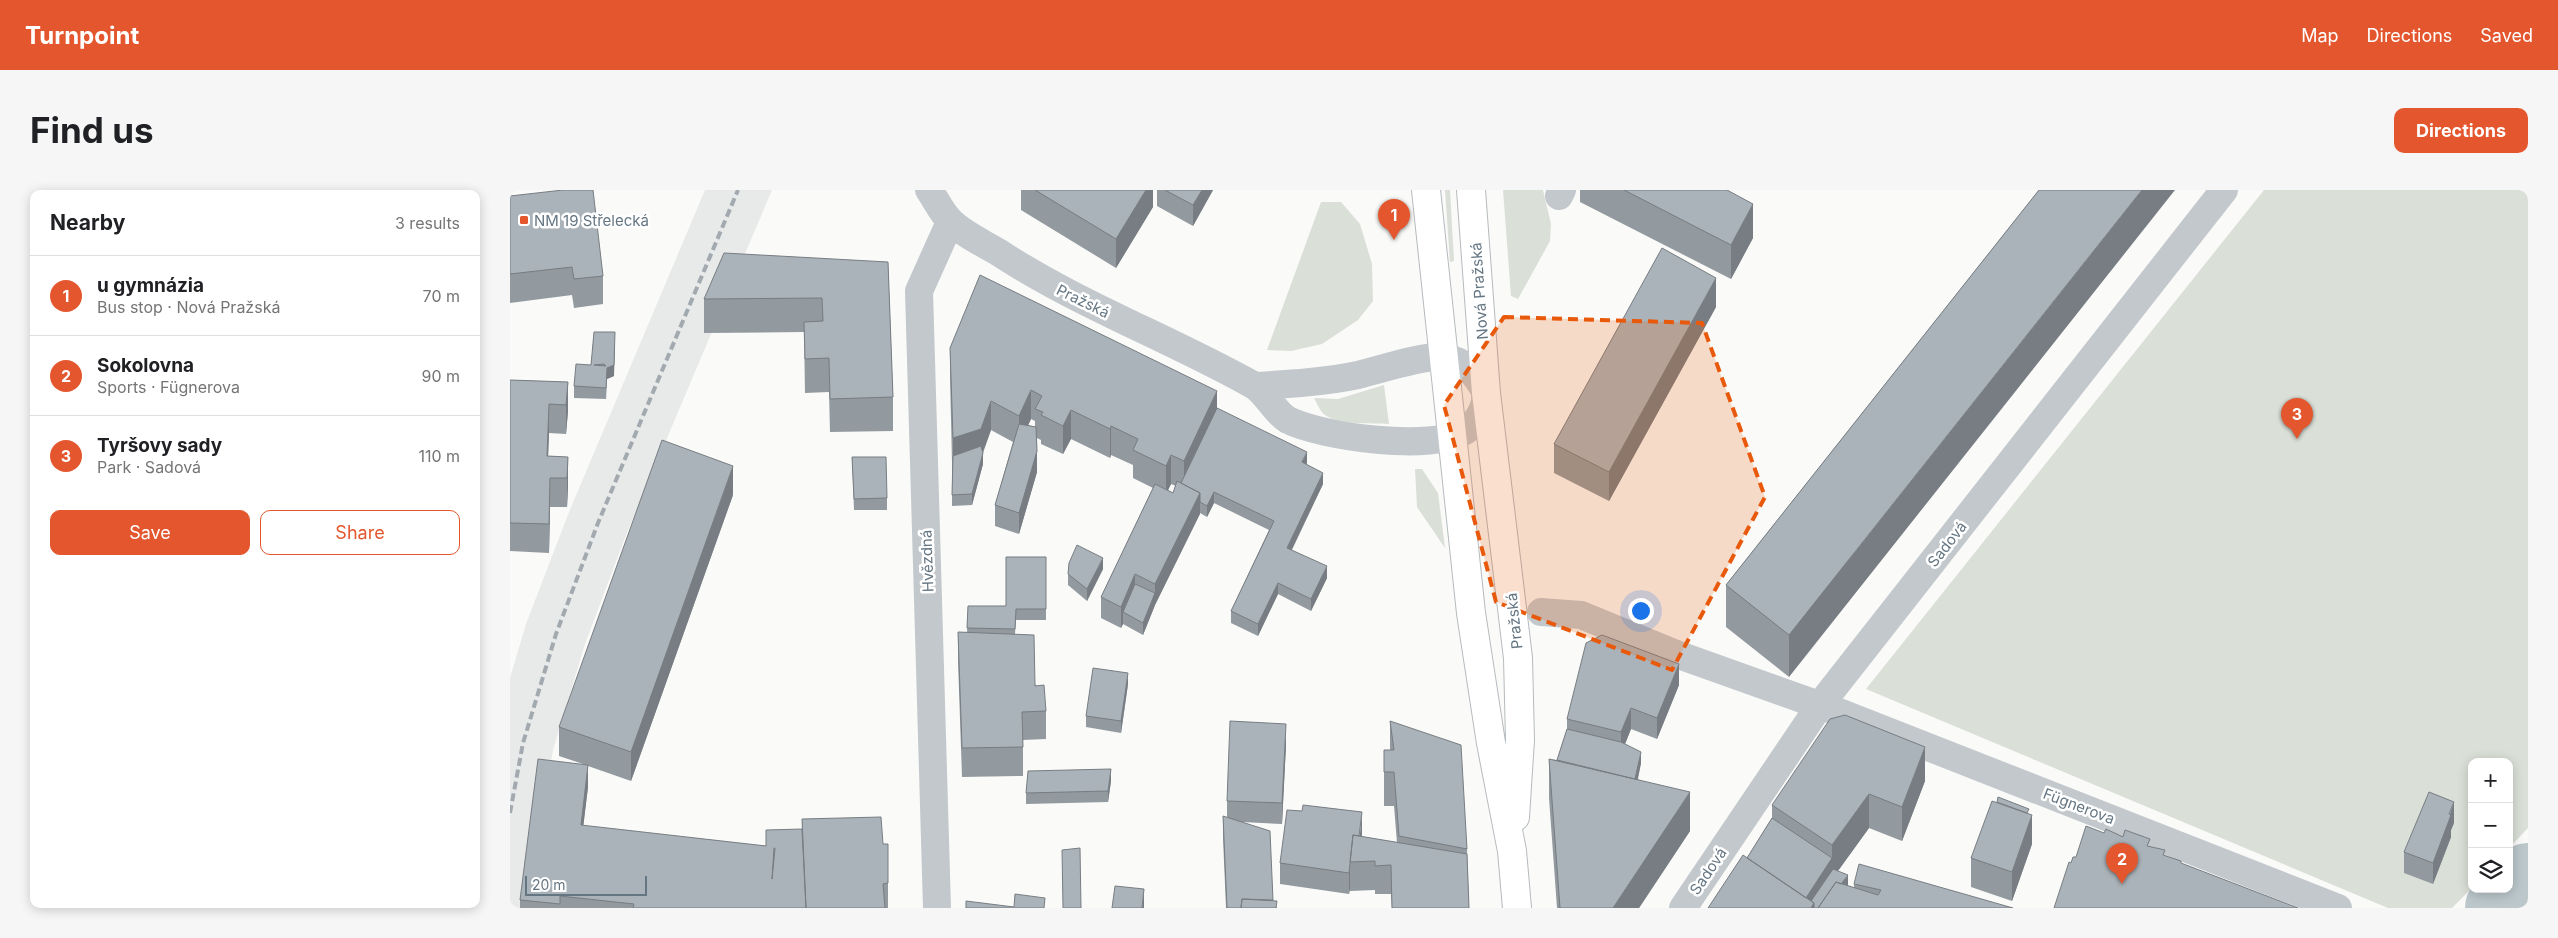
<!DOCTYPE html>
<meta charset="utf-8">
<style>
body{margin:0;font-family:Inter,sans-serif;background:#f6f6f6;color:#202124}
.controls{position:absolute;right:15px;bottom:15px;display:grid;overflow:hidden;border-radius:10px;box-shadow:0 2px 12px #0003}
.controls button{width:45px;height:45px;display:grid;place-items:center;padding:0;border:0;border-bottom:1px solid #e0e0e0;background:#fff;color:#202124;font:25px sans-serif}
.scale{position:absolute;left:15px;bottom:12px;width:122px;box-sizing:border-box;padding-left:5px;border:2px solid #657683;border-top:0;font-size:14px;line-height:18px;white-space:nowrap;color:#657683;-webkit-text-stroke:4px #fff;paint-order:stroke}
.you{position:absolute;left:1130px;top:420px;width:18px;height:18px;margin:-12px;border:4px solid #fff;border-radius:50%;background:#1a73e8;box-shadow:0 0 0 8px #1a73e833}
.badge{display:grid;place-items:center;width:32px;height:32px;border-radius:50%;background:#e4572e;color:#fff;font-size:16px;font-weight:700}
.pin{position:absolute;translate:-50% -41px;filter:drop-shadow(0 1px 2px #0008)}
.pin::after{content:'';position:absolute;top:26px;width:18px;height:15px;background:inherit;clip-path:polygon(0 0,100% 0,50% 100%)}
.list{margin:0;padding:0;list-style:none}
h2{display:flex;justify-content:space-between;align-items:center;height:65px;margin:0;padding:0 20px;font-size:21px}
h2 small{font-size:16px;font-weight:400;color:#757577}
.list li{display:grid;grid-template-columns:32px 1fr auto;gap:15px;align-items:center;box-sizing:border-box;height:80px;padding:0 20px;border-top:1px solid #e0e0e0}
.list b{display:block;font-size:19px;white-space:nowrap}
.list p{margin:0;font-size:16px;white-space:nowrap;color:#757577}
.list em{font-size:16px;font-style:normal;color:#757577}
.actions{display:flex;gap:10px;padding:15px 20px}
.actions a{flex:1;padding:11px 0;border:1px solid #e4572e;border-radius:10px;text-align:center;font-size:18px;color:#e4572e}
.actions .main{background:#e4572e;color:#fff}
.icon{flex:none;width:28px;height:28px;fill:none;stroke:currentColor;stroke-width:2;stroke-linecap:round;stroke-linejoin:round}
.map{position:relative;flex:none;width:2018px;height:718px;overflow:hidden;border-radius:10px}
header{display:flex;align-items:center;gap:30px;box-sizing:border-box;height:70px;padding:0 25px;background:#e4572e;color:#fff}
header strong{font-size:24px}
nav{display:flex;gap:28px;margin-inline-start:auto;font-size:18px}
.intro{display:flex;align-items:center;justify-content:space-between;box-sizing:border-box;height:120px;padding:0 30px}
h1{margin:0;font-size:35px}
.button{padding:12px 22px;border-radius:10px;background:#e4572e;color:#fff;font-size:18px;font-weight:700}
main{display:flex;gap:30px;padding:0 30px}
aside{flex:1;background:#fff;border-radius:10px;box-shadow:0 2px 12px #0003}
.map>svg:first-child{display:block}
</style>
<header>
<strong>Turnpoint</strong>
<nav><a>Map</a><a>Directions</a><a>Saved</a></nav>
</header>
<div class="intro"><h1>Find us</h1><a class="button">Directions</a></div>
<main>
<aside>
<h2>Nearby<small>3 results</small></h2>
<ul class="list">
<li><span class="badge">1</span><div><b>u gymnázia</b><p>Bus stop · Nová Pražská</p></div><em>70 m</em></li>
<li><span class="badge">2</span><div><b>Sokolovna</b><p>Sports · Fügnerova</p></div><em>90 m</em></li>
<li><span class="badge">3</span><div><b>Tyršovy sady</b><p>Park · Sadová</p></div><em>110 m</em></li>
</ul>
<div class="actions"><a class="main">Save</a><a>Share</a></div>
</aside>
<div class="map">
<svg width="2018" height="718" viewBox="0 0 2018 718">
<rect width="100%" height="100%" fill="#fafaf8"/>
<!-- built -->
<path fill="#e8e9e9" d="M 195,0 L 262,0 L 116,345 L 75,454 L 43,560 L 16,718 L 0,718 L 0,488 L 16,434 L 59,322 Z"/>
<!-- green -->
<path fill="#dadfd7" d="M 935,0 L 940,0 L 944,71 L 940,72 Z
M 993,0 L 1033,0 L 1041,34 L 1040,51 L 1008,109 L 1001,106 Z
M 1754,0 L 2018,0 L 2018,638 L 1999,658 L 1999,572 L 1962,572 L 1962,698 L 1942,718 L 1878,718 L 1356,499 Z
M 811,12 L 831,12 L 850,34 L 862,74 L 863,111 L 848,130 L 812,154 L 781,161 L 757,160 Z
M 874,195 L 879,234 C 861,233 829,235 815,225 C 810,222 807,213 804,208 L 828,209 Z
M 905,279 L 912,279 L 928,303 L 935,358 L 907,317 Z"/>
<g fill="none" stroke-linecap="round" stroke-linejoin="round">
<!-- river -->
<path stroke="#bbc7cb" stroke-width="74" d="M 1992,718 L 2018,690"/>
<defs>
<path id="major" d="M 916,0 L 961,423 L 981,553 L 1002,661 L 1007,718
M 961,0 L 976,203 L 1008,468 L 1010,550 L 1005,627"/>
</defs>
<!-- major casing -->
<use href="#major" stroke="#b5babe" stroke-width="30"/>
<!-- minor -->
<path stroke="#c3c8cc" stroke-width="28" d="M 419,0 C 426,10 432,23 440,31 C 453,44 473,53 488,62 C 569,115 659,148 743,195 C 757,203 764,222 778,230 C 812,247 922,262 955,241 C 969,231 975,219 976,203 C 967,186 955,170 934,167 C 914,165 869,180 848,185 C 815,192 779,194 745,196
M 1049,6 L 1052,0
M 1031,422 L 1071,425 L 1166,464 L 1334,524 L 1828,718
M 427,718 L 409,101 L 440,32
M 1173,718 L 1310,515 L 1714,0"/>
<!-- major -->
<use href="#major" stroke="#fff" stroke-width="28"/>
<!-- rail -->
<path stroke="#a2aab0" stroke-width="4" stroke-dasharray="8 4" stroke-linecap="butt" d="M 0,623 L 13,553 L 46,444 L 88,333 L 228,0"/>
</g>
<!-- wall -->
<path fill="#929a9f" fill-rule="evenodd" d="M 511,0 L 643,0 L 643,17 L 606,78 L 511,20 Z
M 647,0 L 703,0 L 683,36 L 647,16 Z
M 1070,0 L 1217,0 L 1243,48 L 1221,89 L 1070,12 Z
M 1529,0 L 1279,487 L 1216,437 L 1216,395 Z
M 0,6 L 93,86 L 93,114 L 64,118 L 62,105 L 0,113 Z
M 378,72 L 383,207 L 383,241 L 320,242 L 319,202 L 295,203 L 294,142 L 194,143 L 194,109 Z
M 1206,117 L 1099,311 L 1044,283 L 1044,254 Z
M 84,142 L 104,186 L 97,189 L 96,209 L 64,208 L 64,196 L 81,175 Z
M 440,158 L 707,218 L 797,273 L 796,274 L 813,294 L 782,360 L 817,388 L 801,421 L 768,404 L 748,446 L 721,433 L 721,421 L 759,340 L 704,313 L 697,327 L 690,323 L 645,415 L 633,445 L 613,434 L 611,438 L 591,428 L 591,407 L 643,298 L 623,288 L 623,275 L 601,265 L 600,268 L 561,249 L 553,264 L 531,254 L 531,250 L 527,248 L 527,282 L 509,344 L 485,336 L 485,315 L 503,252 L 481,240 L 473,263 L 473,274 L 462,315 L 442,316 L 442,273 L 440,187 ZM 521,229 L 525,231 L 525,237 L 518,235 ZM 661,294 L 666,296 L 663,303 L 658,300 Z
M 0,190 L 58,192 L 58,221 L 56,244 L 39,243 L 38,266 L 58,267 L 58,296 L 57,317 L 40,317 L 39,363 L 0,361 Z
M 342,267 L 377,308 L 377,320 L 344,320 Z
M 223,305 L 121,591 L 78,576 L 78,597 L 73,636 L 256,656 L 292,640 L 292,629 L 373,654 L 378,693 L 378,718 L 10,718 L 10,710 L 76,575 L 49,566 L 49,537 Z
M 536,367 L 536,430 L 506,430 L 505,444 L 536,521 L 536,549 L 513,550 L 513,586 L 452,587 L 448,471 L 448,442 L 457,442 L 458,416 L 496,416 Z
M 593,379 L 577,411 L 558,395 L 558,384 Z
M 618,494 L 611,543 L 576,537 L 576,526 Z
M 1169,495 L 1147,549 L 1121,539 L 1115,554 L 1131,573 L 1128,589 L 1180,641 L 1129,718 L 1047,718 L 1039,608 L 1039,569 L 1047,570 L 1057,539 L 1057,529 Z
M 880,531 L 957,659 L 959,718 L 882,718 L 881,704 L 865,704 L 865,700 L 840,701 L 840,698 L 839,704 L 770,694 L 770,673 L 852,644 L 852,647 L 887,653 L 884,616 L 874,616 L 874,560 L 880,560 Z
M 776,555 L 772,634 L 732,632 L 763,710 L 767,718 L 716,718 L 713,648 L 713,626 L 717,628 L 717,611 Z
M 601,591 L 598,612 L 516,614 L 516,603 Z
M 1415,591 L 1392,651 L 1359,638 L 1328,681 L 1338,696 L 1344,698 L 1344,694 L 1503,718 L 1198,718 L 1237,668 L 1262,628 L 1262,615 Z
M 1519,624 L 1522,654 L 1502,711 L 1461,697 L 1461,668 Z
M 1944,633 L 1941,640 L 1941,647 L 1923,694 L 1894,683 L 1894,662 Z"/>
<!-- shaded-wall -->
<path fill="#777d82" d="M 636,0 L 643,0 L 643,17 L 606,78 L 606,49 Z
M 692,0 L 703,0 L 683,36 L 683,15 Z
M 1632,0 L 1665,0 L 1279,487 L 1279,445 Z
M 1243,14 L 1243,48 L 1221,89 L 1221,55 Z
M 1206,88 L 1206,117 L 1099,311 L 1099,282 Z
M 105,154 L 104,186 L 97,189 L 96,209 L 97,178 Z
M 58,192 L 58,221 L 56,244 L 56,215 Z
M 521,200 L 521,229 L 509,255 L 509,226 Z
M 707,201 L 707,230 L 674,300 L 674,271 Z
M 481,211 L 481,240 L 471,267 L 443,277 L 443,248 Z
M 39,214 L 39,243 L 37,295 L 37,266 Z
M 561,220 L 561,249 L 553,264 L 553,236 Z
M 601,236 L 601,265 L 600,268 L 600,239 Z
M 527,261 L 527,282 L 509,344 L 509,323 Z
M 797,262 L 797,273 L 792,284 L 792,272 Z
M 473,263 L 473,274 L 462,315 L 462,304 Z
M 661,265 L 661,294 L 656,304 L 656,276 Z
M 58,267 L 58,296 L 57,317 L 57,288 Z
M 223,276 L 223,305 L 121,591 L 121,562 Z
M 813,283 L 813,294 L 777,369 L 777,358 Z
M 40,288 L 40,317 L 39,363 L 39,334 Z
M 704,302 L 704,313 L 697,327 L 697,316 Z
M 690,303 L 690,324 L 645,415 L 633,445 L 633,433 L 645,403 L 645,394 Z
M 593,368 L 593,379 L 577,411 L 577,399 Z
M 817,376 L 817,388 L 801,421 L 801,409 Z
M 625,384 L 625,405 L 613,422 L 613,434 L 611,438 L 611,417 Z
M 768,393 L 768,404 L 748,446 L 748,434 Z
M 1169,474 L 1169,495 L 1147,549 L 1147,528 Z
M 618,483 L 618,494 L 611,543 L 611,531 Z
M 1121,518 L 1121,539 L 1111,564 L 1111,542 Z
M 776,534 L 776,555 L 772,634 L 772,613 Z
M 1415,557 L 1415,591 L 1392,651 L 1392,617 Z
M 1131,562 L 1131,573 L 1119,627 L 1119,616 Z
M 78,575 L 78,597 L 71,656 L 71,635 Z
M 601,579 L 601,591 L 598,612 L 598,601 Z
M 1180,602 L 1180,641 L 1129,718 L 1103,718 Z
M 1359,604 L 1359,638 L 1322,689 L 1304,718 L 1292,718 L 1292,714 L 1322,668 L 1322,655 Z
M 1944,612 L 1944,633 L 1941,640 L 1941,647 L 1923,694 L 1923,673 Z
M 852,622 L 852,644 L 850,664 L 849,654 Z
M 1522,625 L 1522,654 L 1502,711 L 1502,682 Z
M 840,677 L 840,698 L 839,704 L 839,683 Z
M 1338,685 L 1338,696 L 1315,718 Z
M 634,699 L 634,718 L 632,718 Z"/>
<!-- building -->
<path fill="#aab3b9" stroke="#777d82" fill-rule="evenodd" d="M 53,0 L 83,0 L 93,86 L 64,89 L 62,77 L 0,84 L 0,6 Z
M 525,0 L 636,0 L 606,49 Z
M 655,0 L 692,0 L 683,15 Z
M 1114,0 L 1217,0 L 1243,14 L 1221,55 Z
M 1529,0 L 1632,0 L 1279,445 L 1216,395 Z
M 1152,58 L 1206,88 L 1099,282 L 1044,254 Z
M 214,63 L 378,72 L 383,207 L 320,209 L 319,168 L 295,169 L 294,132 L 313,131 L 312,108 L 194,109 Z
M 470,85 L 707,201 L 674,271 L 661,265 L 656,276 L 623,260 L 628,249 L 601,236 L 600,239 L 561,220 L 553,236 L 531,225 L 533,222 L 525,219 L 532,206 L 521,200 L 509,226 L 481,211 L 471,239 L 443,248 L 440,158 Z
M 84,142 L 105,142 L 104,175 L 97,178 L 96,198 L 64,196 L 66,174 L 81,175 ZM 94,174 L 96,176 L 84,175 Z
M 0,190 L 58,192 L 56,215 L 39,214 L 37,266 L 58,267 L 57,288 L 40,288 L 39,334 L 0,333 Z
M 707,218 L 797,262 L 792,272 L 813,283 L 777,358 L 817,376 L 801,409 L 768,393 L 748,434 L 721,421 L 764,331 L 704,302 L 697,316 L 690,312 L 690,303 L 671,293 Z
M 509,234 L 526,237 L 527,261 L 509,323 L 485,315 Z
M 152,250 L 223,276 L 121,562 L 49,537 Z
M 471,256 L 473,263 L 462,304 L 442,305 L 443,266 Z
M 342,267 L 376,267 L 377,308 L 344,309 Z
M 667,291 L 690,303 L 645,394 L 625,384 L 611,417 L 591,407 L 645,294 L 663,303 Z
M 567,355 L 593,368 L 577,399 L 558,384 L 559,373 Z
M 496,367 L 536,367 L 536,419 L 506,419 L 505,439 L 457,438 L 458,416 L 496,416 Z
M 625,394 L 645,403 L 633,433 L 613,422 Z
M 448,442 L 524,445 L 525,496 L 534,495 L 536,521 L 512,522 L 513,557 L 452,558 Z
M 1092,445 L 1169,474 L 1147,528 L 1121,518 L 1111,542 L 1057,529 L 1076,453 Z
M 583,478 L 618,483 L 611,531 L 576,526 Z
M 1335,525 L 1415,557 L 1392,617 L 1359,604 L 1322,655 L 1262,615 L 1320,529 Z
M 720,531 L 776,534 L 772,613 L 717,611 Z
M 880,531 L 951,555 L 957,659 L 889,646 L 884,582 L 874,582 L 874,560 L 884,560 Z
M 1057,539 L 1111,552 L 1131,562 L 1125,589 L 1047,570 Z
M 28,569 L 78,575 L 71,635 L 256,656 L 256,640 L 292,639 L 296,718 L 123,718 L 124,714 L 50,706 L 50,714 L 10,710 ZM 264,658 L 265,658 L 262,689 Z
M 1039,569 L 1180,602 L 1103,718 L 1050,718 Z
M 601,579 L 598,601 L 516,603 L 518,581 Z
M 1919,602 L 1944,612 L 1939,624 L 1941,625 L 1923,673 L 1894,662 Z
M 1488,607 L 1519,619 L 1517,623 L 1487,612 Z
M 1482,611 L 1522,625 L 1502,682 L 1461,668 Z
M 793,615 L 852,622 L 849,646 L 843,645 L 839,683 L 770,673 L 777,620 L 792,621 Z
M 713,626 L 760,641 L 763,710 L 732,709 L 731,718 L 717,718 Z
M 371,627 L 373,654 L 378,654 L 378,693 L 373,694 L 375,718 L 296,718 L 292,629 Z
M 1262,628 L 1322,668 L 1296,708 L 1237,668 Z
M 1576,636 L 1594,643 L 1596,639 L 1613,647 L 1615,640 L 1640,649 L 1637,656 L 1655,660 L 1653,665 L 1671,671 L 1671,673 L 1788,718 L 1544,718 L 1559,672 L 1561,673 L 1563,667 L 1566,667 Z
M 843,645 L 957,664 L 959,718 L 882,718 L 881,675 L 865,676 L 865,671 L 840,672 Z
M 570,658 L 571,718 L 553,718 L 552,660 Z
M 1233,665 L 1304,713 L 1301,718 L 1198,718 Z
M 1349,674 L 1503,718 L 1308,718 L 1326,692 L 1368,705 L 1371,700 L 1344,694 Z
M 1323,679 L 1338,685 L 1331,694 L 1326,692 L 1308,718 L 1304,718 L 1304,713 L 1301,711 Z
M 605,696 L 634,699 L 632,718 L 602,718 Z
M 505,704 L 535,708 L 534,718 L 456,718 L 456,711 L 504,717 Z
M 732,709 L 767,711 L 766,718 L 731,718 Z"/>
<!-- marked area -->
<path fill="#e8590c" fill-opacity="0.2" stroke="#e8590c" stroke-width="4" stroke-dasharray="10 6" stroke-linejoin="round" d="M 994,127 L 1192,133 L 1255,307 L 1162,480 L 986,412 L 934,215 Z"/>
<!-- markers -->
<rect fill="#e4572e" stroke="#fff" stroke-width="2" x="9" y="25" width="10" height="10" rx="2.5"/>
<g text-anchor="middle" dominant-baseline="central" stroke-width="5" stroke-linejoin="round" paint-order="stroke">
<!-- poi labels -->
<g font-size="15" fill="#657683" stroke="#fff" text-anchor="start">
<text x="24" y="30">NM 19 Střelecká</text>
</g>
<!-- street labels -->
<g font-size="15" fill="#657683" stroke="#fff">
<text transform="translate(969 101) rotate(-94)">Nová Pražská</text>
<text transform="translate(573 111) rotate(26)">Pražská</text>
<text transform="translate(1437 354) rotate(-52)">Sadová</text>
<text transform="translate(417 371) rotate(-92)">Hvězdná</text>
<text transform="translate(1004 431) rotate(-96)">Pražská</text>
<text transform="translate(1569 616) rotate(21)">Fügnerova</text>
<text transform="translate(1198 681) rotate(-56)">Sadová</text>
</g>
</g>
</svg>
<div class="controls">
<button>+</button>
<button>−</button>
<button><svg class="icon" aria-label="layers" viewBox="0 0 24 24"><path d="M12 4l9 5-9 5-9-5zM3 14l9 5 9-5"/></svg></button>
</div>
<div class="scale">20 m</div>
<div class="you"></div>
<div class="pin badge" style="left:884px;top:50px">1</div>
<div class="pin badge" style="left:1612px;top:694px">2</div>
<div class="pin badge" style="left:1787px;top:249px">3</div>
</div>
</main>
